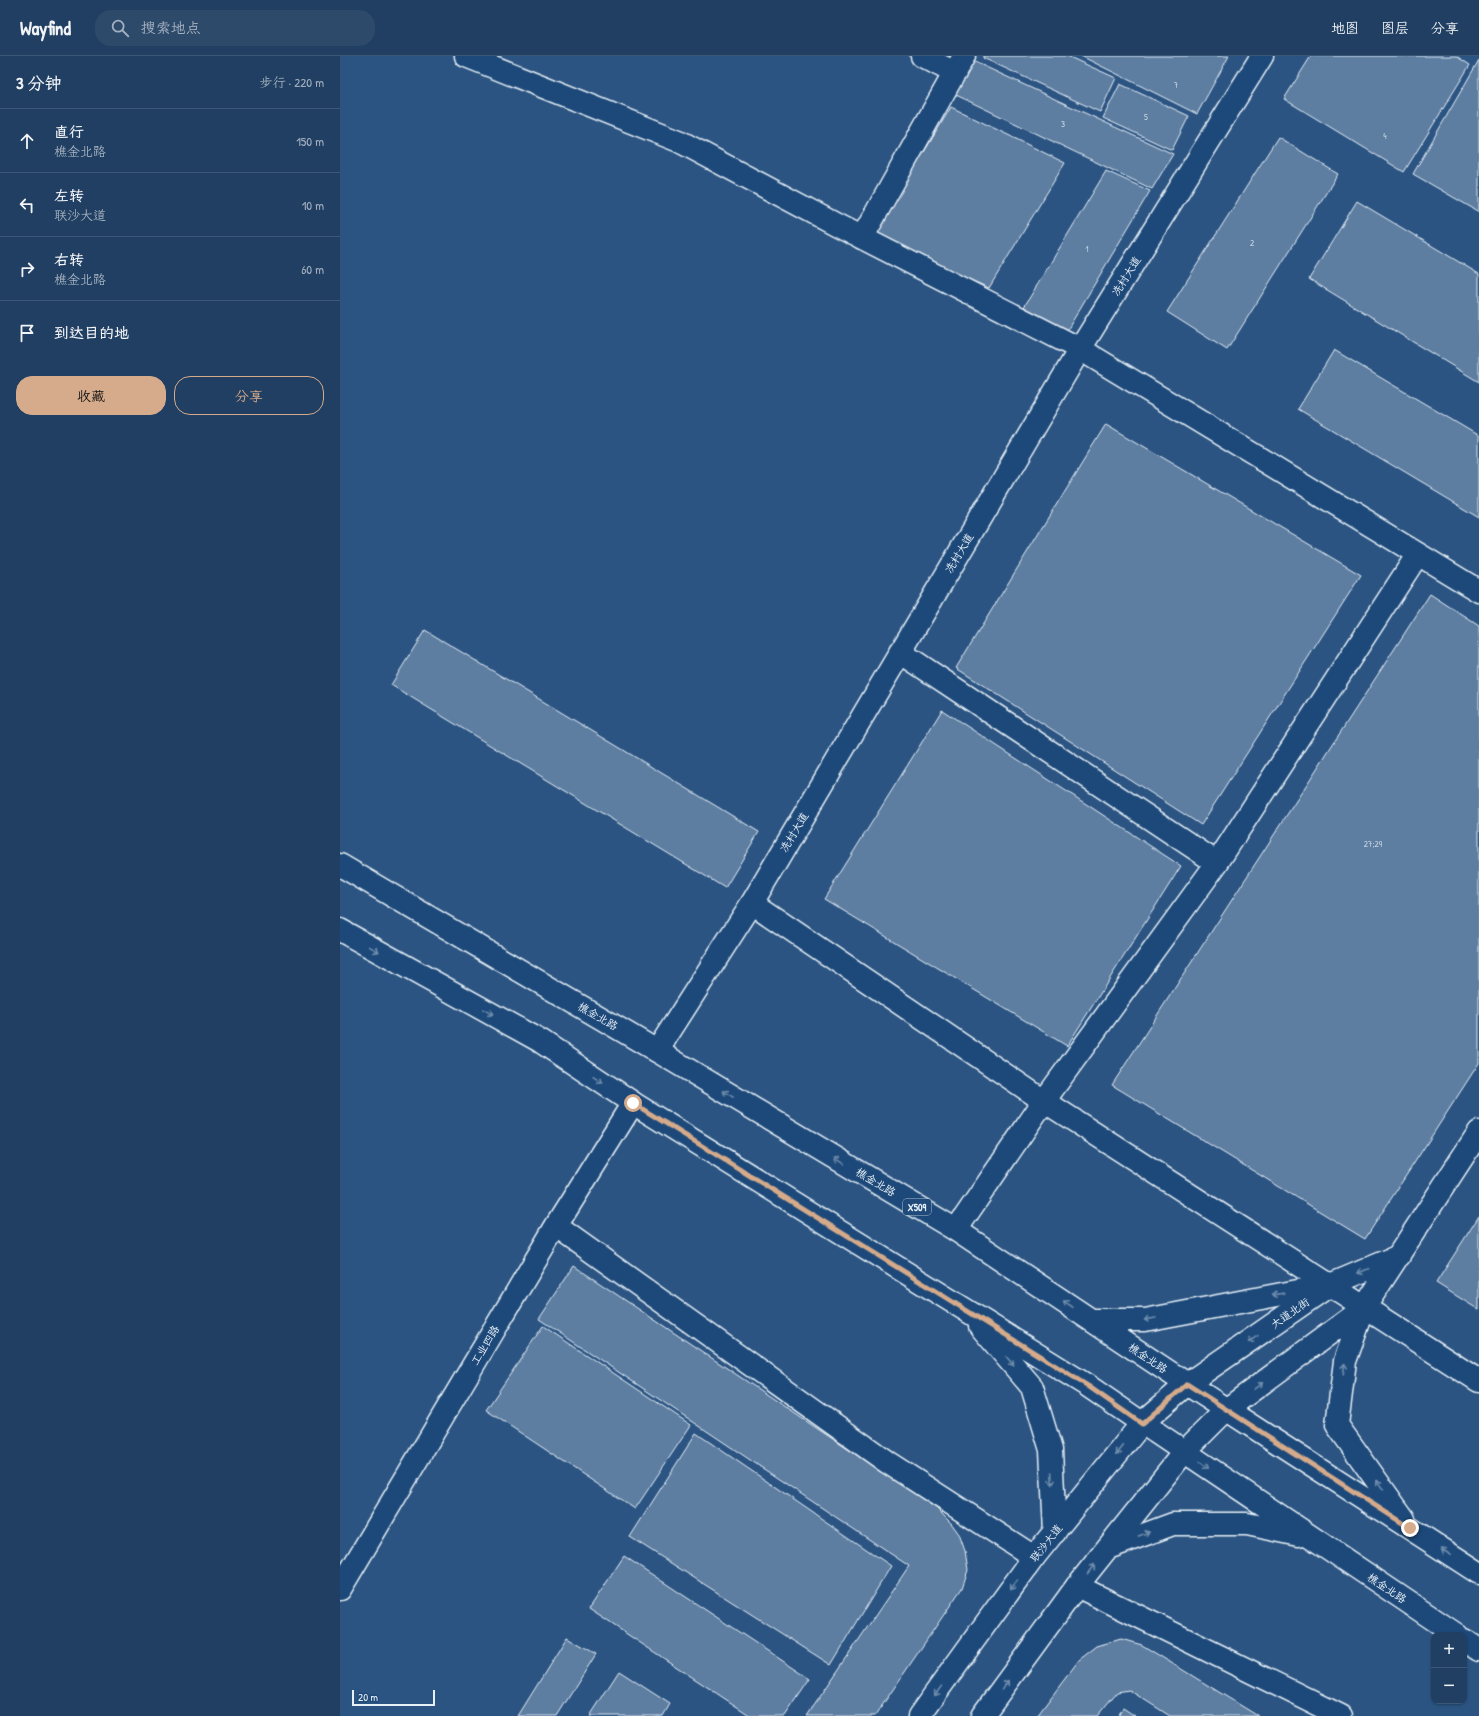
<!DOCTYPE html>
<html lang="zh">
<meta charset="utf-8">
<style>
body{margin:0;font-family:"Patrick Hand","LXGW WenKai TC",sans-serif;background:#2d4a6b;color:#f1f3f6}
.controls{position:absolute;right:12px;bottom:12px;display:grid;overflow:hidden;border-radius:8px;box-shadow:0 1px 3px #0004}
.controls button{width:36px;height:36px;display:grid;place-items:center;padding:0;border:0;border-bottom:1px solid #3d5877;background:#203f62;color:#f1f3f6;font:20px sans-serif}
.scale{position:absolute;left:12px;bottom:10px;width:83px;box-sizing:border-box;padding-left:4px;border:2px solid #e8f1f8;border-top:0;font-size:11px;line-height:14px;white-space:nowrap;color:#e8f1f8;-webkit-text-stroke:3px #1f4a7a;paint-order:stroke}
.stop{position:absolute;width:12px;height:12px;margin:-9px;border:3px solid #d6ab8b;border-radius:50%;background:#fff}
.stop.end{background:#d6ab8b;border-color:#fff;box-shadow:0 1px 4px #0008}
.list{margin:0;padding:0;list-style:none}
h2{display:flex;justify-content:space-between;align-items:center;height:52px;margin:0;padding:0 16px;font-size:17px}
h2 small{font-size:13px;font-weight:400;color:#a2afbe}
.list li{display:grid;grid-template-columns:26px 1fr auto;gap:12px;align-items:center;box-sizing:border-box;height:64px;padding:0 16px;border-top:1px solid #3d5877}
.list b{display:block;font-size:15px;white-space:nowrap}
.list p{margin:0;font-size:13px;white-space:nowrap;color:#a2afbe}
.list em{font-size:13px;font-style:normal;color:#a2afbe}
.actions{display:flex;gap:8px;padding:12px 16px}
.actions a{flex:1;padding:9px 0;border:1px solid #d6ab8b;border-radius:16px;text-align:center;font-size:14px;color:#d6ab8b}
.actions .main{background:#d6ab8b;color:#111}
.icon{flex:none;width:22px;height:22px;fill:none;stroke:currentColor;stroke-width:2;stroke-linecap:round;stroke-linejoin:round}
.map{position:relative;flex:none;width:1139px;height:1660px;overflow:hidden}
header{display:flex;align-items:center;gap:24px;box-sizing:border-box;height:56px;padding:0 20px;background:#203f62;border-bottom:1px solid #3d5877}
header strong{font-size:19px}
nav{display:flex;gap:22px;margin-inline-start:auto;font-size:14px}
.search{width:280px;height:36px;background:#2d4a6b;display:flex;align-items:center;gap:10px;box-sizing:border-box;padding:0 14px;border-radius:16px;color:#a2afbe;font-size:15px}
main{display:flex}
aside{flex:1;background:#203f62}
.map>svg:first-child{display:block}
</style>
<header>
<strong>Wayfind</strong>
<div class="search"><svg class="icon" aria-label="search" viewBox="0 0 24 24"><circle cx="10" cy="10" r="6"/><path d="M15 15l6 6"/></svg>搜索地点</div>
<nav><a>地图</a><a>图层</a><a>分享</a></nav>
</header>
<main>
<aside>
<h2>3 分钟<small>步行 · 220 m</small></h2>
<ul class="list">
<li><svg class="icon" aria-label="ahead" viewBox="0 0 24 24"><path d="M12 20V5M6 11l6-6 6 6"/></svg><div><b>直行</b><p>樵金北路</p></div><em>150 m</em></li>
<li><svg class="icon" aria-label="left" viewBox="0 0 24 24"><path d="M17 20v-9H6M10 6l-5 5 5 5"/></svg><div><b>左转</b><p>联沙大道</p></div><em>10 m</em></li>
<li><svg class="icon" aria-label="right" viewBox="0 0 24 24"><path d="M7 20v-9h11M14 6l5 5-5 5"/></svg><div><b>右转</b><p>樵金北路</p></div><em>60 m</em></li>
<li><svg class="icon" aria-label="arrive" viewBox="0 0 24 24"><path d="M6 21V4h12l-3 4 3 4H6"/></svg><div><b>到达目的地</b></div></li>
</ul>
<div class="actions"><a class="main">收藏</a><a>分享</a></div>
</aside>
<div class="map">
<svg width="1139" height="1660" viewBox="0 0 1139 1660">
<rect width="100%" height="100%" fill="#2b5482"/>
<filter id="ink" filterUnits="userSpaceOnUse"><feTurbulence type="fractalNoise" baseFrequency=".025" numOctaves="2"/><feDisplacementMap in="SourceGraphic" scale="8" xChannelSelector="R" yChannelSelector="G"/><feConvolveMatrix kernelMatrix="1 2 1 2 8 2 1 2 1" color-interpolation-filters="sRGB"/></filter>
<g filter="url(#ink)">
<!-- building -->
<path fill="#5d7da1" stroke="#e8f1f8" d="M 644,0 L 727,0 L 776,22 L 760,56 L 643,2 Z
M 741,0 L 889,0 L 857,58 Z
M 971,0 L 1116,0 L 1130,9 L 1064,116 L 944,43 Z
M 1139,4 L 1139,156 L 1073,118 Z
M 633,5 L 833,98 L 812,133 L 614,38 Z
M 780,28 L 849,60 L 832,94 L 763,62 Z
M 611,51 L 725,107 L 649,232 L 533,181 Z
M 938,81 L 998,118 L 887,294 L 827,256 Z
M 766,115 L 810,135 L 726,276 L 684,251 Z
M 1017,145 L 1139,218 L 1139,326 L 969,223 Z
M 994,294 L 1139,380 L 1139,461 L 958,353 Z
M 766,368 L 1021,519 L 861,769 L 616,612 Z
M 1090,538 L 1139,570 L 1139,1007 L 1025,1183 L 772,1029 Z
M 85,574 L 419,776 L 385,832 L 51,629 Z
M 602,654 L 841,810 L 727,990 L 484,843 Z
M 1139,1160 L 1139,1254 L 1096,1227 Z
M 234,1210 L 596,1452 L 611,1467 L 619,1478 L 625,1495 L 628,1514 L 622,1532 L 535,1660 L 467,1660 L 569,1510 L 199,1263 Z
M 203,1270 L 351,1369 L 295,1453 L 146,1354 Z
M 356,1377 L 551,1510 L 491,1609 L 290,1481 Z
M 284,1500 L 470,1623 L 445,1660 L 411,1660 L 249,1553 Z
M 227,1581 L 256,1598 L 217,1660 L 178,1660 Z
M 781,1583 L 802,1589 L 918,1660 L 830,1660 L 789,1634 L 777,1636 L 757,1660 L 697,1660 L 739,1604 L 757,1590 Z
M 279,1615 L 330,1648 L 323,1660 L 250,1660 Z
M 783,1652 L 795,1660 L 778,1660 Z"/>
<g fill="none" stroke-linecap="round" stroke-linejoin="round">
<defs>
<path id="street" d="M 126,0 L 339,85 L 495,168 L 740,293 L 1139,535
M 582,0 L 615,17
M 522,182 L 624,0
M 560,596 L 877,807
M 412,847 L 704,1045 L 1139,1325
M 317,995 L 412,847 L 740,293 L 922,0
M 216,1170 L 547,1406 L 694,1501
M 616,1174 L 704,1045 L 877,807 L 1078,498
M 847,1328 L 990,1229 L 1059,1200
M 887,1353 L 1024,1252 L 1139,1076
M 737,1530 L 1001,1660
M 0,1533 L 216,1170 L 293,1047"/>
<path id="secondary" d="M 579,1660 L 694,1501 L 802,1367 L 847,1328
M 642,1660 L 737,1530 L 844,1396 L 887,1353"/>
<path id="primary" d="M 0,809 L 317,995 L 616,1174 L 847,1328 L 1139,1517
M 0,874 L 200,985 L 293,1047 L 748,1330 L 802,1367 L 1117,1579
M 1024,1252 L 1005,1305 L 997,1369 L 1064,1463
M 751,1264 L 805,1264 L 990,1229
M 640,1270 L 692,1331 L 711,1394 L 715,1476
M 768,1492 L 833,1468 L 907,1468 L 959,1479
M 1124,1584 L 1139,1594"/>
</defs>
<!-- street casing -->
<use href="#street" stroke="#e8f1f8" stroke-width="25"/>
<!-- secondary casing -->
<use href="#secondary" stroke="#e8f1f8" stroke-width="25"/>
<!-- primary casing -->
<use href="#primary" stroke="#e8f1f8" stroke-width="25"/>
<!-- street -->
<use href="#street" stroke="#1f4a7a" stroke-width="22"/>
<!-- secondary -->
<use href="#secondary" stroke="#1f4a7a" stroke-width="22"/>
<!-- primary -->
<use href="#primary" stroke="#1f4a7a" stroke-width="22"/>
</g>
<!-- one-way arrows -->
<defs><path id="oneway-shaft" d="M-6 0H5M1.5-3L5.5 0L1.5 3" fill="none" stroke-width="1.6" stroke-linecap="round" stroke-linejoin="round"/></defs>
<g stroke="#6f8dac">
<use href="#oneway-shaft" transform="translate(34 893) rotate(29)"/>
<use href="#oneway-shaft" transform="translate(148 956) rotate(29)"/>
<use href="#oneway-shaft" transform="translate(258 1024) rotate(34)"/>
<use href="#oneway-shaft" transform="translate(388 1038) rotate(-149)"/>
<use href="#oneway-shaft" transform="translate(499 1105) rotate(-149)"/>
<use href="#oneway-shaft" transform="translate(1023 1215) rotate(157)"/>
<use href="#oneway-shaft" transform="translate(938 1238) rotate(170)"/>
<use href="#oneway-shaft" transform="translate(728 1248) rotate(-146)"/>
<use href="#oneway-shaft" transform="translate(810 1263) rotate(170)"/>
<use href="#oneway-shaft" transform="translate(913 1283) rotate(145)"/>
<use href="#oneway-shaft" transform="translate(670 1305) rotate(50)"/>
<use href="#oneway-shaft" transform="translate(1004 1313) rotate(-83)"/>
<use href="#oneway-shaft" transform="translate(918 1330) rotate(-36)"/>
<use href="#oneway-shaft" transform="translate(780 1394) rotate(129)"/>
<use href="#oneway-shaft" transform="translate(864 1409) rotate(34)"/>
<use href="#oneway-shaft" transform="translate(712 1423) rotate(87)"/>
<use href="#oneway-shaft" transform="translate(1040 1429) rotate(-125)"/>
<use href="#oneway-shaft" transform="translate(804 1478) rotate(-20)"/>
<use href="#oneway-shaft" transform="translate(1106 1496) rotate(-147)"/>
<use href="#oneway-shaft" transform="translate(751 1513) rotate(-52)"/>
<use href="#oneway-shaft" transform="translate(674 1529) rotate(126)"/>
<use href="#oneway-shaft" transform="translate(665 1629) rotate(-54)"/>
<use href="#oneway-shaft" transform="translate(598 1635) rotate(126)"/>
</g>
</g>
<g fill="none" stroke-linecap="round" stroke-linejoin="round" filter="url(#ink)">
<!-- route -->
<path stroke="#d6ab8b" stroke-width="5" d="M 293,1047 L 748,1330 L 802,1368 L 847,1328 L 1070,1472"/>
</g>
<g text-anchor="middle" dominant-baseline="central" stroke-width="3.5" stroke-linejoin="round" paint-order="stroke">
<!-- number labels -->
<g font-size="9" fill="#c5d4e2">
<text x="836" y="29">7</text>
<text x="806" y="61">5</text>
<text x="723" y="68">3</text>
<text x="1045" y="80">4</text>
<text x="912" y="187">2</text>
<text x="747" y="193">1</text>
<text x="1033" y="788">27;29</text>
</g>
<!-- shield labels -->
<rect fill="#1f4a7a" stroke="#acbfd2" stroke-width="1" x="563" y="1143" width="28" height="16" rx="3"/>
<g font-size="10" font-weight="bold" fill="#e8f1f8">
<text x="577" y="1151">X509</text>
</g>
<!-- street labels -->
<g font-size="11" fill="#e8f1f8" stroke="#1f4a7a">
<text transform="translate(786 220) rotate(-58)">冼村大道</text>
<text transform="translate(619 497) rotate(-59)">冼村大道</text>
<text transform="translate(454 776) rotate(-59)">冼村大道</text>
<text transform="translate(258 960) rotate(30)">樵金北路</text>
<text transform="translate(536 1126) rotate(31)">樵金北路</text>
<text transform="translate(950 1257) rotate(-35)">大道北街</text>
<text transform="translate(145 1289) rotate(-59)">工业四路</text>
<text transform="translate(808 1302) rotate(34)">樵金北路</text>
<text transform="translate(706 1487) rotate(-52)">联沙大道</text>
<text transform="translate(1047 1532) rotate(34)">樵金北路</text>
</g>
</g>
</svg>
<div class="controls">
<button>+</button>
<button>−</button>
</div>
<div class="scale">20 m</div>
<div class="stop" style="left:293px;top:1047px"></div>
<div class="stop end" style="left:1070px;top:1472px"></div>
</div>
</main>
